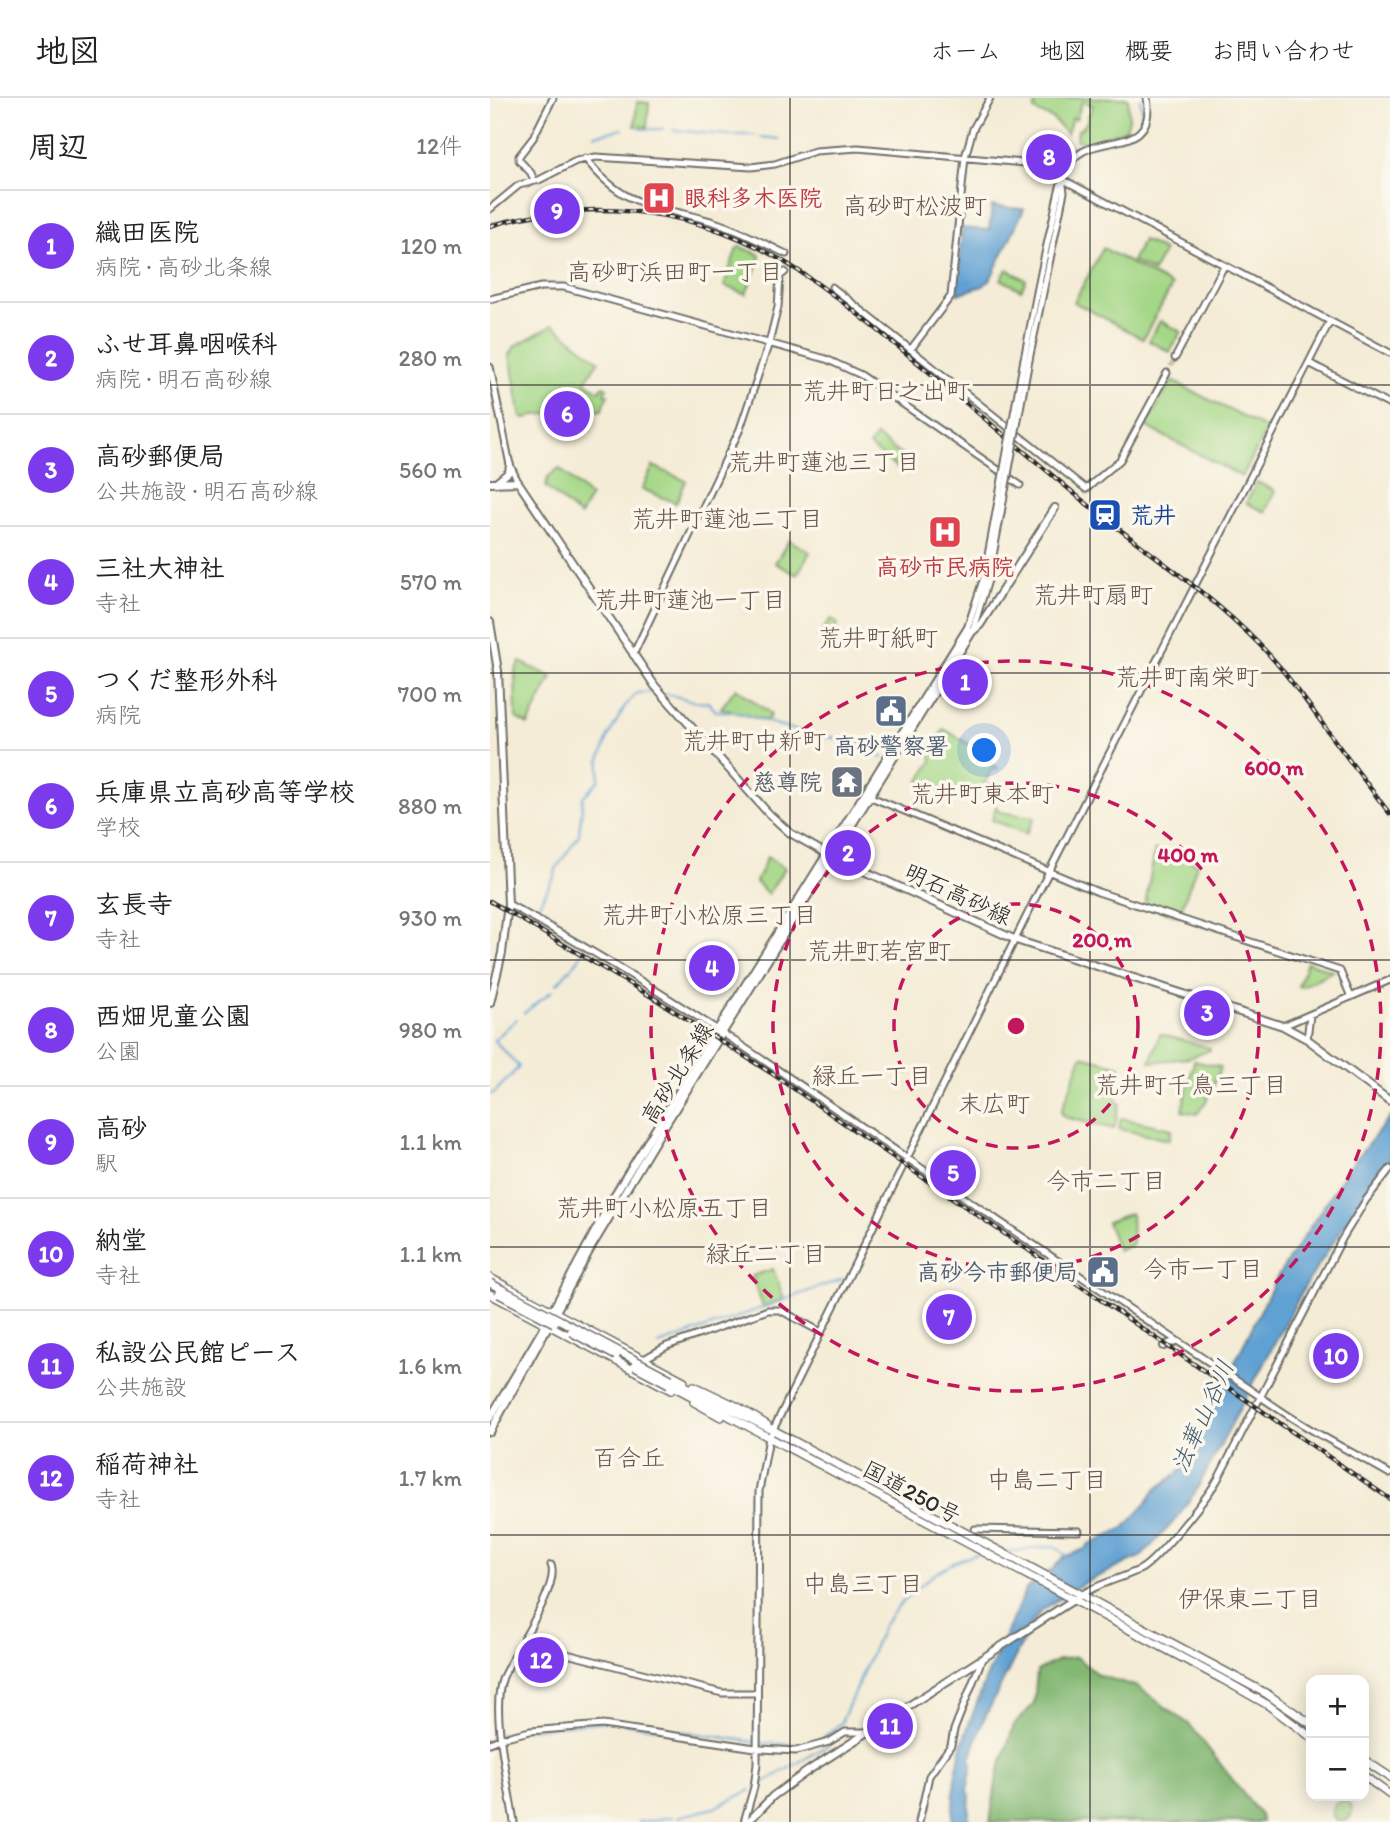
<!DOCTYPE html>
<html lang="ja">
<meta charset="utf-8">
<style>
body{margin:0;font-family:Itim,"Klee One",sans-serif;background:#f6f6f6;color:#222}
.controls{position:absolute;right:21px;bottom:21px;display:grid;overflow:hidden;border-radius:14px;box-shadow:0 4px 18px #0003}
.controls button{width:63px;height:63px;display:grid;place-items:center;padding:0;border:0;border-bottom:2px solid #e0e0e0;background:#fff;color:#222;font:35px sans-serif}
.you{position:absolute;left:495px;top:653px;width:24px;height:24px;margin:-18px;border:5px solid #fff;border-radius:50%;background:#1a73e8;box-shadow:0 0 0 10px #1a73e833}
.badge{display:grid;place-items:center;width:46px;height:46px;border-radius:50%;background:#7c3aed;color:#fff;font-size:23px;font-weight:700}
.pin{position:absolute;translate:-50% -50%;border:4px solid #fff;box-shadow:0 2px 7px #0006}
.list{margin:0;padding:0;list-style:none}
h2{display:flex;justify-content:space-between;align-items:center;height:91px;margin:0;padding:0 28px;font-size:30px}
h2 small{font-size:23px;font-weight:400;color:#767676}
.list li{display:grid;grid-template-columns:46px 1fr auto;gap:21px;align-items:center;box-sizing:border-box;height:112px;padding:0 28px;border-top:2px solid #e0e0e0}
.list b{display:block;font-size:26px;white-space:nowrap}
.list p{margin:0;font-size:23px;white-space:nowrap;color:#767676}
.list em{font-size:23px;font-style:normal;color:#767676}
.map{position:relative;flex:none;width:900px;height:1724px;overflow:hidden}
header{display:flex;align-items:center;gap:42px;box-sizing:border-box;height:98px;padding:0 35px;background:#fff;border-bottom:2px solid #e0e0e0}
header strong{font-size:33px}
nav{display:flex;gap:38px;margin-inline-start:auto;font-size:24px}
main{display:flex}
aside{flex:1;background:#fff}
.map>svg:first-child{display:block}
</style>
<header>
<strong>地図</strong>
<nav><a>ホーム</a><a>地図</a><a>概要</a><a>お問い合わせ</a></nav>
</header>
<main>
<aside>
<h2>周辺<small>12件</small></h2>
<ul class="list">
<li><span class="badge">1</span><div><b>織田医院</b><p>病院 · 高砂北条線</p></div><em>120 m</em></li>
<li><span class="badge">2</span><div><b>ふせ耳鼻咽喉科</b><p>病院 · 明石高砂線</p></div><em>280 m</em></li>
<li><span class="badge">3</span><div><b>高砂郵便局</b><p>公共施設 · 明石高砂線</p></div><em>560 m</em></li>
<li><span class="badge">4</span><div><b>三社大神社</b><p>寺社</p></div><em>570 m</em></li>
<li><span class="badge">5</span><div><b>つくだ整形外科</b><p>病院</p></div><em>700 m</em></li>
<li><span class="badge">6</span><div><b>兵庫県立高砂高等学校</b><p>学校</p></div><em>880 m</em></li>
<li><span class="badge">7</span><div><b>玄長寺</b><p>寺社</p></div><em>930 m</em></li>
<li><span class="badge">8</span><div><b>西畑児童公園</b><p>公園</p></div><em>980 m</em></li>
<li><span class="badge">9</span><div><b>高砂</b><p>駅</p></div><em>1.1 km</em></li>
<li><span class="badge">10</span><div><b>納堂</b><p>寺社</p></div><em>1.1 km</em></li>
<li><span class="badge">11</span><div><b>私設公民館ピース</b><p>公共施設</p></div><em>1.6 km</em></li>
<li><span class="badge">12</span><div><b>稲荷神社</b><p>寺社</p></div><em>1.7 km</em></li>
</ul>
</aside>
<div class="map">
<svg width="900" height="1724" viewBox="0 0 900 1724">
<rect width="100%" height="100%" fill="#fbf7ec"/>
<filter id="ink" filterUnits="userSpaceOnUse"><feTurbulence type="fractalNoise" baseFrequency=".0143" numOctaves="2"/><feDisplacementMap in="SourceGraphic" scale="14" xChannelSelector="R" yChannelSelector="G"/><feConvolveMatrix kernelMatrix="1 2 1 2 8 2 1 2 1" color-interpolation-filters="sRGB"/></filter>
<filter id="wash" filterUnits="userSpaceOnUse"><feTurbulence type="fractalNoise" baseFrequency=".00686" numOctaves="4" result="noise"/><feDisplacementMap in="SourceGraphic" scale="28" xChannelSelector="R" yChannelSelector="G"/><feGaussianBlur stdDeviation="1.57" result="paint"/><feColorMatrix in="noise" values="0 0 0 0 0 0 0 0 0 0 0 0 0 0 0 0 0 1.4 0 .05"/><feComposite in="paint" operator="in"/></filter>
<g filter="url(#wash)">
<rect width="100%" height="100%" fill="#f4ecd6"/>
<!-- green -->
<path fill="#a4d786" stroke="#688158" stroke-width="2" d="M 547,0 L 638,0 L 639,21 L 636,31 L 600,45 L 586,42 L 588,32 L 595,27 L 603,7 L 592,4 L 586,21 L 582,20 L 577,36 L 563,21 L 544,12 Z
M 147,4 L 159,5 L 157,29 L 145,28 Z
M 552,49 L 570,54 L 562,70 L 549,64 Z
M 653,142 L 674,153 L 663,174 L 642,163 Z
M 250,149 L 269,156 L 270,159 L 256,196 L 234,188 L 247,150 Z
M 613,150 L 682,188 L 653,241 L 584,204 Z
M 517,171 L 536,182 L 531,192 L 511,181 Z
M 670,223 L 691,234 L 680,254 L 659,243 Z
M 63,227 L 109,263 L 95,283 L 109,293 L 113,288 L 117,290 L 114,295 L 118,297 L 112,312 L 44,317 L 36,321 L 31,320 L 20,257 L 25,248 Z
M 682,283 L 777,331 L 752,379 L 655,328 Z
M 386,338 L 417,361 L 409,371 L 379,348 Z
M 163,368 L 196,383 L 186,405 L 152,391 Z
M 69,370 L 100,399 L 90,418 L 56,389 L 58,379 Z
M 767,384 L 785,393 L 775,414 L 756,405 Z
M 299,442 L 320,454 L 307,477 L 285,465 Z
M 341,521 L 348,526 L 343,533 L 352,539 L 339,555 L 332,550 L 336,544 L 328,538 Z
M 30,564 L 62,579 L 38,627 L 26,620 L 25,573 Z
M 246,590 L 281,616 L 277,623 L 231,610 Z
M 454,631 L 482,648 L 484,653 L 508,670 L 507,672 L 502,671 L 494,686 L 494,690 L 454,697 L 429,684 L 442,663 L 440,653 Z
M 506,708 L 509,714 L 543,719 L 544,721 L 536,736 L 502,722 Z
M 665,752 L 677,757 L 679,753 L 707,766 L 689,818 L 655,807 Z
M 277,759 L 295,770 L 278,796 L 266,784 Z
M 817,864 L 843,873 L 811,889 L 808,888 Z
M 670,936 L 720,950 L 720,952 L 699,960 L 662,964 L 660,964 Z
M 592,958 L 630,968 L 626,1003 L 630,1005 L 624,1031 L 575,1019 L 571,1014 Z
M 704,963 L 731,969 L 716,1004 L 707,1016 L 692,1013 Z
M 631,1020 L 682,1031 L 679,1042 L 629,1031 Z
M 641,1115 L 642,1147 L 628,1153 L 617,1124 Z
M 283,1171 L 294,1201 L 273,1209 L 262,1178 Z
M842 1713a10 10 0 1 1 20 0a10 10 0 1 1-20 0Z"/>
<!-- forest -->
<path fill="#83b873" stroke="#57724f" stroke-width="2" d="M 586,1559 L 608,1577 L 648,1589 L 700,1627 L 770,1717 L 772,1724 L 500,1724 L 507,1678 L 524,1627 L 544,1606 L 547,1573 L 568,1562 Z"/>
<!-- water -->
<path fill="#60a1d3" stroke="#46667f" stroke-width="2" d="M 502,108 L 534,111 L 500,182 L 493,188 L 467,196 L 472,130 L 499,132 Z
M 900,1019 L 900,1066 L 866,1109 L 814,1190 L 706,1393 L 687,1420 L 652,1458 L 592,1486 L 552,1512 L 543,1523 L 493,1623 L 480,1661 L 482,1668 L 477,1692 L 480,1698 L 478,1724 L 462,1724 L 465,1679 L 474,1640 L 495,1583 L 536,1491 L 563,1471 L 573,1459 L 595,1451 L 599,1446 L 634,1430 L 656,1406 L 665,1392 L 688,1375 L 696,1363 L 786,1181 L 858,1071 Z"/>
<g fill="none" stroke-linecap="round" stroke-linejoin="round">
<!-- stream -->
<path stroke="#60a1d3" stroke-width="2" d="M 150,31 L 173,31
M 183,32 L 237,37 L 266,37
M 105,37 L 133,31
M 271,39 L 289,41
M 572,47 C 592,50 642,44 651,23 C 654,16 651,7 650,0
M 176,596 C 190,598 206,607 218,604 L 226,613 L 244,614 L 315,635 L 370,644 L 372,648 L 393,660
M 67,886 L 88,862 L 97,844 L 45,813 L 65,778 L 66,771 L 89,737 L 93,699 L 109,682 L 110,662 L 118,639 L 135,608 L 147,595 L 167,594
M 34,915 L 62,893
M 0,996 L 4,995 L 29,969 L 4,942 L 27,921
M 169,1247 L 352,1181
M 516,1454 L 564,1448 L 577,1458
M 0,1640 L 30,1632 L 118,1623 L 265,1644
M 271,1645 L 317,1647
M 338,1648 L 334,1639 L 351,1625 L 393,1528 C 415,1497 452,1463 490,1456
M 266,1689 L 337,1648
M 188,1719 L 224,1710 L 261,1692
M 149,1724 L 183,1719"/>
</g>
</g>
<g filter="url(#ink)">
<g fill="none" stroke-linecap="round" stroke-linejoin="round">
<!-- minor-tunnel -->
<path stroke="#ccc5b4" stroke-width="5" stroke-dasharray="5 2.5" stroke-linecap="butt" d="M 677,275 L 685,260"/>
<defs>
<path id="minor" d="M 95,60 C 137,114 168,106 227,125 C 251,133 273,145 296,156
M 44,83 L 41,75 L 29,62 L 29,58 L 43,40 L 63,0
M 0,111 L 29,87 L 49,82 L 86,63 L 106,59 L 261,69 L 285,66 L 325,53 L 368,50 L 534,65 L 572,81 L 900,255
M 342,189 L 596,391 L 630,362 L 677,275
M 0,201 L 51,189 L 74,189 L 336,261 L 371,277 L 530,387
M 421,251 L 461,198 L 475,59 L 483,31 L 500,0
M 685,260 L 734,168
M 534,261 C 543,216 551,170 562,125 C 567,104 569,81 581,64 C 603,32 667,60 657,0
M 539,262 L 574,94 L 572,81
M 819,265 L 900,307
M 0,269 L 20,367 L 28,384
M 477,531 L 494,479 L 506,414
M 482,534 L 499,479 L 511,415
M 143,557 L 250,331 L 279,245 L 288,209 L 290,178 L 295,174
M 381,699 L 608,794 L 850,873 L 861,899
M 18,806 C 170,888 311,987 453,1085 C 565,1162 678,1236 790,1312 C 825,1336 864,1355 900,1376
M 793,928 L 900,882
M 817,941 L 820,917
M 154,1261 L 177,1248 L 278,1212 L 290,1212 L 331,1234
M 485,1431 L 589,1433
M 591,1497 C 609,1485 631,1481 651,1471 C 668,1461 717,1400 728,1381 L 852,1141 L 876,1102 L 900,1071
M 33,1545 L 232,1595 L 267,1595
M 0,1645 L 12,1640 L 40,1633 L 113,1627 L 272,1651 L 306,1653 L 339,1644 L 355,1634 L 377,1634
M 24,1724 C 19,1688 0,1611 13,1579 C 22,1557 71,1487 61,1467
M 254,1724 L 264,1689 L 267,1666 L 269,1393 L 279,1340 L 544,803 L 840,223
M 429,1724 L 439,1678 L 461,1647 L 464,1632 L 492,1561"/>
<path id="major" d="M 7,384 L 19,374 L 20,367
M 0,385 L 28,384 L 165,588 L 279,716 L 300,735 L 337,756 L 526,842 L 793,928 L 817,941 L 900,1003
M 0,524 L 8,573 L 18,806 L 12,855 L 0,905
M 674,1248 L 684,1244
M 0,1320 L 51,1234 L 125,1096 L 477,531 L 482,534
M 0,1334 L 102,1148 L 167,1040 L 482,534 L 490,527 L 565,410
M 258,1724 L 283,1698 L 319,1672 L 591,1497"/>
<path id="highway" d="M 0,1180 L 194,1283
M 0,1196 L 181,1292
M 181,1281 L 283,1332 L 736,1574 L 777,1596 L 821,1626
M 179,1286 L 732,1581 L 778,1607 L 821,1639
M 204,1288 L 248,1309 L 277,1327
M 204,1304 L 231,1319
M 874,1662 L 900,1679
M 874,1678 L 900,1697"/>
</defs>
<!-- minor casing -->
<use href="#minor" stroke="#716f67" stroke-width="9"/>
<!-- major casing -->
<use href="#major" stroke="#716f67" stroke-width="10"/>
<!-- highway casing -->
<use href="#highway" stroke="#716f67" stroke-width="10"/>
<!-- minor -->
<use href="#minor" stroke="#fff" stroke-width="5"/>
<!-- major -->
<use href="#major" stroke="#fff" stroke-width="6"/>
<!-- highway -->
<use href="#highway" stroke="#fff" stroke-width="7"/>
<defs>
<path id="rail" d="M 0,128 C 81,103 172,107 250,141 C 306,165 353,204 400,242 C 465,295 528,349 592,402 C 651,450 715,491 768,545 C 792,569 812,598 832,625 C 854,656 877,686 900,716
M 0,803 L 167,902 L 281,975 L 900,1401"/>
</defs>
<!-- rail casing -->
<use href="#rail" stroke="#2b2b2b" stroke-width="4.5"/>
<!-- rail -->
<use href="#rail" stroke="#fbf7ec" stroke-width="2" stroke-dasharray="5" stroke-linecap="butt"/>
<defs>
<path id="minor-bridge" d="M 506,414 L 534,261
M 511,415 L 539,262"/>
<path id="highway-bridge" d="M 0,1185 L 181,1281
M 9,1196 L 64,1225
M 81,1234 L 126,1258
M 145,1268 L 179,1286"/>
</defs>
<!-- minor-bridge casing -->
<use href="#minor-bridge" stroke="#716f67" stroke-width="9" stroke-linecap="butt"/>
<!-- highway-bridge casing -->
<use href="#highway-bridge" stroke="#716f67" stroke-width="10" stroke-linecap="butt"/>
<!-- minor-bridge -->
<use href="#minor-bridge" stroke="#fff" stroke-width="5"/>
<!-- highway-bridge -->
<use href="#highway-bridge" stroke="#fff" stroke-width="7"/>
</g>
</g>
<!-- grid -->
<path fill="none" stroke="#2b2b2b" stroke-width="2" stroke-opacity="0.55" d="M 300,0 L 300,1724M 600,0 L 600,1724M 0,287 L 900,287M 0,575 L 900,575M 0,862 L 900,862M 0,1149 L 900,1149M 0,1437 L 900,1437"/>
<!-- distance rings -->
<g fill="none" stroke="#c2185b" stroke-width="3.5" stroke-dasharray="12 9">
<circle cx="526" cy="928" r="122"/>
<circle cx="526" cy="928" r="243"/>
<circle cx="526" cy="928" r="365"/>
</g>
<!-- icons -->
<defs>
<symbol id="hospital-square" viewBox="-11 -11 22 22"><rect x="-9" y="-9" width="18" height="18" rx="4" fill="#e0444e" stroke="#fbf7ec"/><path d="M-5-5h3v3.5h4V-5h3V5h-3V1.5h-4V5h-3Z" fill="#fff"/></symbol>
<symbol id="station-square" viewBox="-11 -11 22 22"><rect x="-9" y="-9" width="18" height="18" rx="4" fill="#1a4fb4" stroke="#fbf7ec"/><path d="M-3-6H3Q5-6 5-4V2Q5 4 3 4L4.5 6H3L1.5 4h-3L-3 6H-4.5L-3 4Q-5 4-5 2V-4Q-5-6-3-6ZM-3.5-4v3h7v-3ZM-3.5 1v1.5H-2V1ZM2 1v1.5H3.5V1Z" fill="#fff"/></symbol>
<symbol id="civic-square" viewBox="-11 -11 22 22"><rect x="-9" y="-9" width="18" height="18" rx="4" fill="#5c6f8a" stroke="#fbf7ec"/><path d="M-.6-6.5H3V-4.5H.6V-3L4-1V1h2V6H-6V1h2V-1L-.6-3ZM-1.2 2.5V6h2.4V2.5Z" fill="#fff"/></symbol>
<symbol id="temple-square" viewBox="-11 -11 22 22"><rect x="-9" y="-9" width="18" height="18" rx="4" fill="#6b7280" stroke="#fbf7ec"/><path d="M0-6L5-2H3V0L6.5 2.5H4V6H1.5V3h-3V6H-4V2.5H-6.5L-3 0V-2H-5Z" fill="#fff"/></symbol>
</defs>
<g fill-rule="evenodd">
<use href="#hospital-square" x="150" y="81" width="38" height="38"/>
<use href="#station-square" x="596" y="398" width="38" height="38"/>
<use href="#hospital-square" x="436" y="415" width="38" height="38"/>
<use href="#civic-square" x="382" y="594" width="38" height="38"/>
<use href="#temple-square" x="338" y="665" width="38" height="38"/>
<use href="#civic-square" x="594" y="1155" width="38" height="38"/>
</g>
<g text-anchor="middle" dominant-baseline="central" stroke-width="7" stroke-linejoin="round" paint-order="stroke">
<!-- health labels -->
<g font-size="23" font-weight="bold" fill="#be3a42" stroke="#fbf7ec" text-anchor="start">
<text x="194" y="100">眼科多木医院</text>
<text x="455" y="469" text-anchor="middle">高砂市民病院</text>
</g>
<!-- transit labels -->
<g font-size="23" font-weight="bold" fill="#164399" stroke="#fbf7ec" text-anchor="start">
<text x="640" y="417">荒井</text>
</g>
<!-- service labels -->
<g font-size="23" font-weight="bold" fill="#4e5e75" stroke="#fbf7ec">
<text x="401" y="648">高砂警察署</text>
<text x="588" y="1174" text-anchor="end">高砂今市郵便局</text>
</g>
<!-- worship labels -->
<g font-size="23" font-weight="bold" fill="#5b616d" stroke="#fbf7ec" text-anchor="end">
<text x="332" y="684">慈尊院</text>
</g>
<!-- street labels -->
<g font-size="23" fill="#2b2b2b" stroke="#fbf7ec">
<text transform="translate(468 796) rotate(25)">明石高砂線</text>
<text transform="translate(187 975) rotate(-58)">高砂北条線</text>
<text transform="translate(422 1394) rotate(28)">国道250号</text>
</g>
<!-- neighbourhood labels -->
<g font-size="24" fill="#6a5449" stroke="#fbf7ec">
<text x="425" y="107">高砂町松波町</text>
<text x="185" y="173">高砂町浜田町一丁目</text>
<text x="396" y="292">荒井町日之出町</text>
<text x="334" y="363">荒井町蓮池三丁目</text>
<text x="237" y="420">荒井町蓮池二丁目</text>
<text x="603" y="496">荒井町扇町</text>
<text x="200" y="501">荒井町蓮池一丁目</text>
<text x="388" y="539">荒井町紙町</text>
<text x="697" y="578">荒井町南栄町</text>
<text x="264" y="642">荒井町中新町</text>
<text x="492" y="695">荒井町東本町</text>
<text x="219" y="816">荒井町小松原三丁目</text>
<text x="389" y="852">荒井町若宮町</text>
<text x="382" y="977">緑丘一丁目</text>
<text x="701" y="986">荒井町千鳥三丁目</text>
<text x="504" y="1005">末広町</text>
<text x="616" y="1082">今市二丁目</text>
<text x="174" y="1109">荒井町小松原五丁目</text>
<text x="276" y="1155">緑丘二丁目</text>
<text x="713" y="1170">今市一丁目</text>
<text x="139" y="1359">百合丘</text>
<text x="557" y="1381">中島二丁目</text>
<text x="373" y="1485">中島三丁目</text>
<text x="760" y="1500">伊保東二丁目</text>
</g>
<!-- water labels -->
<g font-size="24" font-style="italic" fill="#405a6e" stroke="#fbf7ec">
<text transform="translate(712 1318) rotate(-66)">法華山谷川</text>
</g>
</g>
<circle cx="526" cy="928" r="10" fill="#c2185b" stroke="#fbf7ec" stroke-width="3.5"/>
<g font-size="21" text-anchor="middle" font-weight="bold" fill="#c2185b" stroke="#fbf7ec" stroke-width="7" stroke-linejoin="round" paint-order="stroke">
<text x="784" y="677">600 m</text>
<text x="698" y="764">400 m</text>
<text x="612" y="849">200 m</text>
</g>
</svg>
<div class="controls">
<button>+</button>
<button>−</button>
</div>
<div class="you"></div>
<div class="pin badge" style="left:475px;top:584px">1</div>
<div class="pin badge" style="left:358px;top:755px">2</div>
<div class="pin badge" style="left:717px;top:915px">3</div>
<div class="pin badge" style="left:222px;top:870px">4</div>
<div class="pin badge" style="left:463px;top:1075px">5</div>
<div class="pin badge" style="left:77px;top:316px">6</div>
<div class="pin badge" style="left:459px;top:1219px">7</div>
<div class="pin badge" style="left:559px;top:59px">8</div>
<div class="pin badge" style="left:67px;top:113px">9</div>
<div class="pin badge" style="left:846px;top:1258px">10</div>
<div class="pin badge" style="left:400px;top:1628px">11</div>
<div class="pin badge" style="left:51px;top:1562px">12</div>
</div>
</main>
